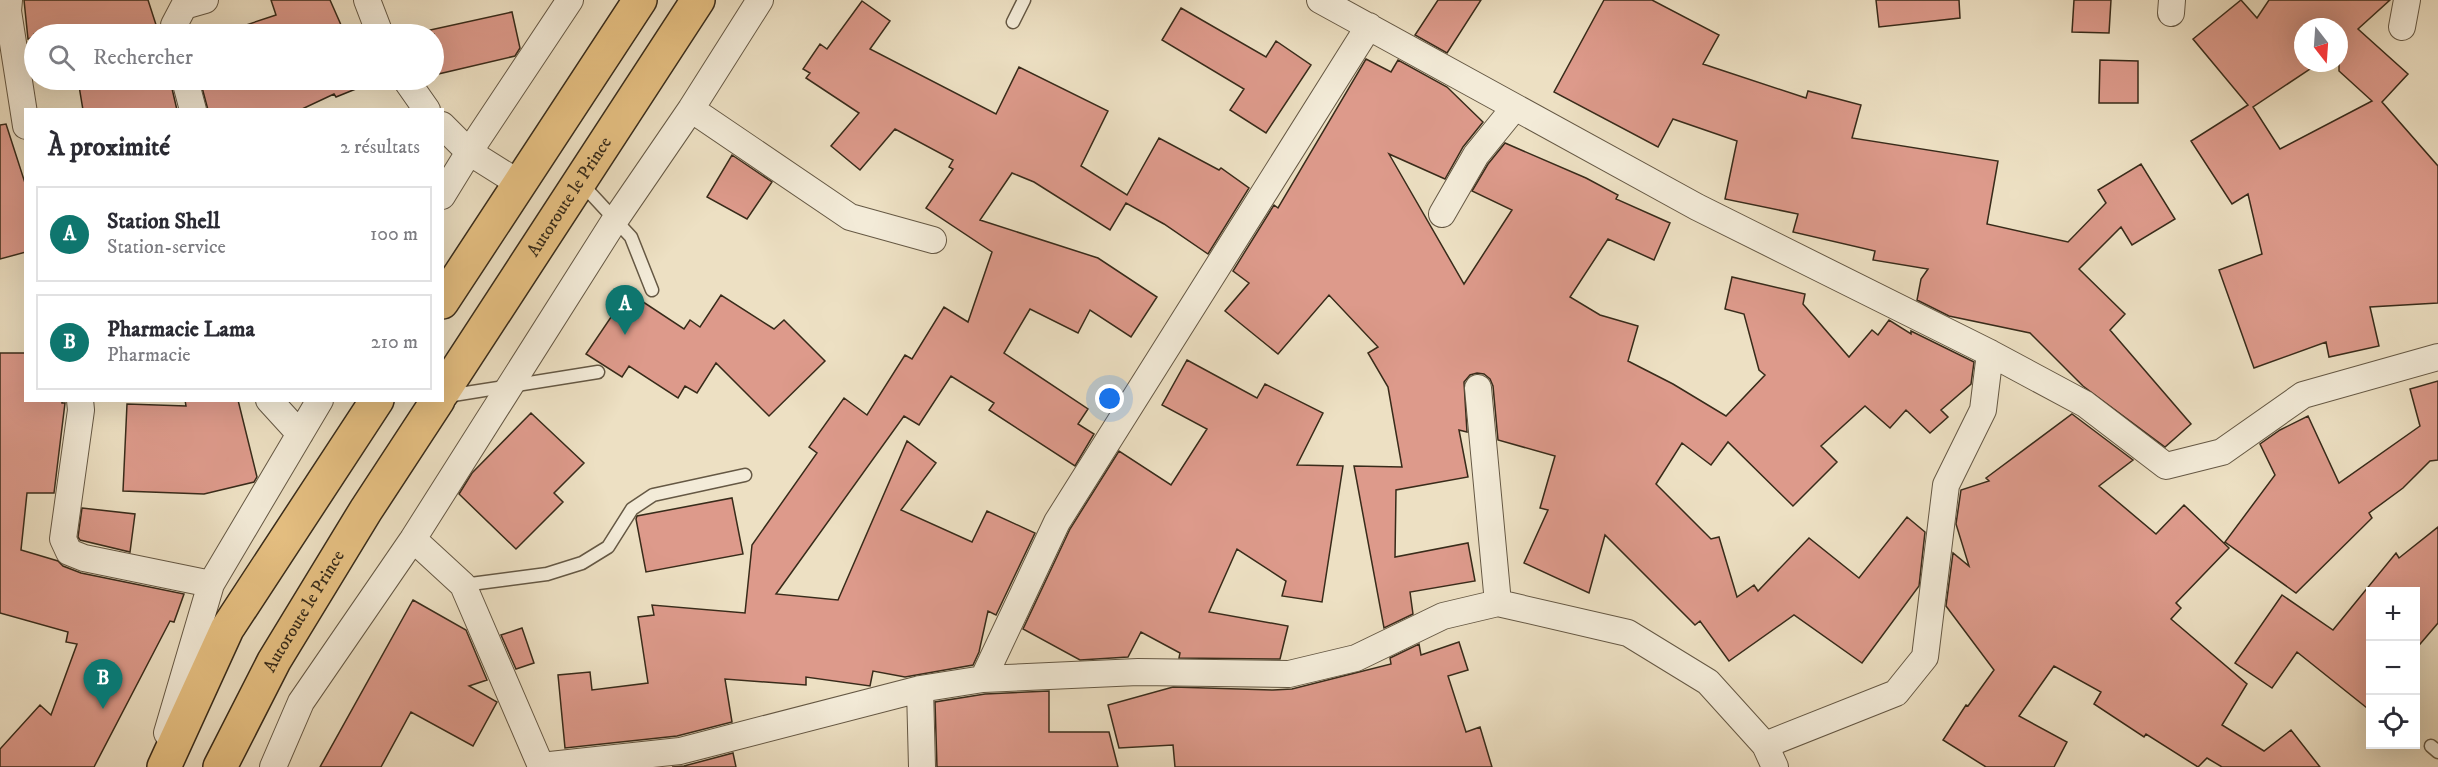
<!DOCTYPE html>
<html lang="fr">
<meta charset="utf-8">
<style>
body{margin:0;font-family:"IM FELL DW Pica",serif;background:#f2f2f3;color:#2b2b33}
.controls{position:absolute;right:18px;bottom:18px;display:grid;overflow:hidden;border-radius:0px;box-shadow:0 6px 24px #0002}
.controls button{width:54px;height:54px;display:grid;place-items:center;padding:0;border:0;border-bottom:2px solid #e1e1e2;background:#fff;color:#2b2b33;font:30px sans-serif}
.compass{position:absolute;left:2294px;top:18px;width:54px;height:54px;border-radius:50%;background:#fff;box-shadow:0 6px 24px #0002;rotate:163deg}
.you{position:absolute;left:1110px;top:399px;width:21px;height:21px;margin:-15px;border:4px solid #fff;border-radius:50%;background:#1a73e8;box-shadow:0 0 0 9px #1a73e833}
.badge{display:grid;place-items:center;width:39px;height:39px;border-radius:50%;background:#0f766e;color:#fff;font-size:20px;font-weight:700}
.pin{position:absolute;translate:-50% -50px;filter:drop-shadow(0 2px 3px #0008)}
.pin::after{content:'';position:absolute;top:32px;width:21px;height:18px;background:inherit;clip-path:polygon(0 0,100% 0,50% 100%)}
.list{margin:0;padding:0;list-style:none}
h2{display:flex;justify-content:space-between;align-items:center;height:78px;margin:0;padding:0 24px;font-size:26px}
h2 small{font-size:20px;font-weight:400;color:#7c7c81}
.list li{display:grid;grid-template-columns:39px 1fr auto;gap:18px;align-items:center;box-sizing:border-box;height:96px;margin:0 12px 12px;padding:0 12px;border:2px solid #e1e1e2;border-radius:0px}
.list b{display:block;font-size:22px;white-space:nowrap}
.list p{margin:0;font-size:20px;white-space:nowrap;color:#7c7c81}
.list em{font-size:20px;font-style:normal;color:#7c7c81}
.icon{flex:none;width:33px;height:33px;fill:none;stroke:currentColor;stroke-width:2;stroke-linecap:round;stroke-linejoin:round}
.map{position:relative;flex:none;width:2438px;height:767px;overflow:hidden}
.search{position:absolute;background:#fff;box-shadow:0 6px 24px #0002;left:24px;top:24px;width:420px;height:66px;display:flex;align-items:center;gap:15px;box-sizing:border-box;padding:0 21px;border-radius:33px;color:#7c7c81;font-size:22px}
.panel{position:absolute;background:#fff;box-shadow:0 6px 24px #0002;left:24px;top:108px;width:420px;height:294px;border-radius:0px}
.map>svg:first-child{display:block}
</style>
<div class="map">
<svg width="2438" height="767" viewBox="0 0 2438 767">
<rect width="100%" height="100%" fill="#ede0c3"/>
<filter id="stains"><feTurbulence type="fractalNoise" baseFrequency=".00333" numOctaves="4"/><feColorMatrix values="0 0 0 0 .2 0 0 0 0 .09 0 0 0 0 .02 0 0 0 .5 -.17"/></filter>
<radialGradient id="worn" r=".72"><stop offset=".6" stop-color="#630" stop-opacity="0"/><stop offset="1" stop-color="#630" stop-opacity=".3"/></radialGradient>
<!-- building -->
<path fill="#dd9a8b" stroke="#382b1a" stroke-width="1.5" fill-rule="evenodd" d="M 24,0 L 148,0 L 159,34 L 47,33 L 34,34 L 34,37 L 28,39 Z
M 271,0 L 330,0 L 345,34 L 229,34 L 228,31 L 276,15 Z
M 1438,0 L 1481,0 L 1447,53 L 1415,35 Z
M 1604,0 L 1652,0 L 1719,35 L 1703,64 L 1806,98 L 1808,91 L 1861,105 L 1852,138 L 1998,161 L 1987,224 L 2068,242 L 2106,203 L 2098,190 L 2141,164 L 2175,219 L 2132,245 L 2121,227 L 2079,269 L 2125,314 L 2110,330 L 2191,424 L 2165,447 L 2083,386 L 2030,333 L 1949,316 L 1917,300 L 1921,279 L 1928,269 L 1873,260 L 1875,251 L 1793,232 L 1798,214 L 1725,199 L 1737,141 L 1673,119 L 1658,147 L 1554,92 Z
M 1876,0 L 1959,0 L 1960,18 L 1879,27 Z
M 2074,0 L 2111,0 L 2109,33 L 2072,32 Z
M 2241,0 L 2257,18 L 2269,0 L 2390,0 L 2358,29 L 2408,74 L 2382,102 L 2438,166 L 2438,303 L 2370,307 L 2379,346 L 2329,357 L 2326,342 L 2254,368 L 2219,270 L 2262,254 L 2248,194 L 2232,204 L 2191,141 L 2248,105 L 2193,39 ZM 2303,27 L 2339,27 L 2339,71 L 2372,101 L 2280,149 L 2253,107 L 2319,63 L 2303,63 Z
M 862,1 L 890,21 L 870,49 L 996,114 L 1019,67 L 1108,111 L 1081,166 L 1127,195 L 1159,138 L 1219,170 L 1221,168 L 1249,188 L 1208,254 L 1164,224 L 1126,203 L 1110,230 L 1034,182 L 1012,173 L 980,220 L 1098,258 L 1157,297 L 1131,337 L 1090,310 L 1078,333 L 1030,309 L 1004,353 L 1088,409 L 1078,424 L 1094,434 L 1075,466 L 989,410 L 994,403 L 951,376 L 919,425 L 904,416 L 776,594 L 838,600 L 907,441 L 936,463 L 901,510 L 972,542 L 987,511 L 1035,533 L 996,615 L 988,611 L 979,652 L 973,665 L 905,677 L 873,671 L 870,686 L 806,677 L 806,685 L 725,679 L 732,722 L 677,736 L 565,748 L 558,675 L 590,672 L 592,690 L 648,683 L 638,617 L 654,615 L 652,605 L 745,613 L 752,545 L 817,453 L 809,447 L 844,398 L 867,415 L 905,355 L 912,359 L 944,307 L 968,322 L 992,252 L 926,208 L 953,169 L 949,167 L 953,160 L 895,129 L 860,170 L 831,146 L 859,113 L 806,78 L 810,73 L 803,69 L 820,44 L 827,49 Z
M 1181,8 L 1266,57 L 1276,41 L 1311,65 L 1266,133 L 1230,110 L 1244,89 L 1162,40 Z
M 512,12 L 520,48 L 515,56 L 434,75 L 434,34 L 412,34 Z
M 1366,59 L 1391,72 L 1398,60 L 1447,87 L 1483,122 L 1463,147 L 1445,179 L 1389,154 L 1464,284 L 1512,210 L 1472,191 L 1488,164 L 1505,143 L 1586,178 L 1618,195 L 1616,199 L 1670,223 L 1654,260 L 1608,239 L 1570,297 L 1600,315 L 1638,326 L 1628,361 L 1673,384 L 1726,416 L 1765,375 L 1759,370 L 1744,314 L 1725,309 L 1732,277 L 1805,294 L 1803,304 L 1849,357 L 1872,330 L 1878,335 L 1889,320 L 1911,334 L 1911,331 L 1974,362 L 1971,384 L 1941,410 L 1948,417 L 1930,433 L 1906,410 L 1890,428 L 1865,406 L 1821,446 L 1837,462 L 1793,506 L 1728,442 L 1711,465 L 1682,443 L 1656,484 L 1711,539 L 1719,537 L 1737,597 L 1754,585 L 1758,591 L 1809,538 L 1859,578 L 1907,517 L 1925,532 L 1919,586 L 1862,663 L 1794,615 L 1729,661 L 1700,621 L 1695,625 L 1605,535 L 1589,593 L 1524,563 L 1548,510 L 1540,508 L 1555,456 L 1498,440 L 1493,386 L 1490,379 L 1484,374 L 1477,373 L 1470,375 L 1464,382 L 1467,432 L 1459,430 L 1468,477 L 1396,490 L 1395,557 L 1468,543 L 1475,581 L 1410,592 L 1413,614 L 1384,628 L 1354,466 L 1402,467 L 1388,387 L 1368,353 L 1378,347 L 1329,295 L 1278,354 L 1225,311 L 1249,283 L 1233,271 L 1274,205 L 1278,208 Z
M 2100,60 L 2138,61 L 2138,103 L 2099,103 Z
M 63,80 L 170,80 L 177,110 L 83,110 L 78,80 L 65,84 Z
M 200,80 L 378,80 L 336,97 L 334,94 L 300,110 L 208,110 Z
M 6,124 L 26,186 L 26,252 L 0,259 L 0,125 Z
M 732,155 L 772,182 L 747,219 L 707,197 Z
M 628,292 L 684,329 L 690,320 L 700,327 L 721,295 L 774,329 L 784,320 L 825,361 L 769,416 L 716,363 L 697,393 L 685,386 L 678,398 L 629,366 L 622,377 L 586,354 Z
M 0,353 L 26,353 L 26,400 L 62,400 L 62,403 L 65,403 L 54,493 L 27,493 L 21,550 L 58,561 L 63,566 L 81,573 L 184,594 L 174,622 L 170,621 L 94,767 L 0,767 L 0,749 L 40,705 L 51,715 L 77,644 L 66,642 L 68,632 L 0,613 Z
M 1187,360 L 1257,398 L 1265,384 L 1323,413 L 1297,465 L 1343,466 L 1322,602 L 1282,596 L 1286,581 L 1237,549 L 1209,612 L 1288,626 L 1280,659 L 1179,658 L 1180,653 L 1141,632 L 1128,657 L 1080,660 L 1023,629 L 1070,529 L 1119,451 L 1171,485 L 1207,429 L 1162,405 Z
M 2438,381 L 2438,460 L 2430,461 L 2403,488 L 2369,513 L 2372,518 L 2296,593 L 2225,542 L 2275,475 L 2260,444 L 2280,430 L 2308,416 L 2339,483 L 2420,426 L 2410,389 Z
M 185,400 L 238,400 L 257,477 L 254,482 L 204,494 L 123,491 L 127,404 L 186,406 Z
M 531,413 L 584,463 L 554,493 L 563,502 L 516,549 L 459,494 L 472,473 Z
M 2072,414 L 2133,460 L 2099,486 L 2156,534 L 2184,505 L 2229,548 L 2176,603 L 2181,608 L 2171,619 L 2247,684 L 2222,725 L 2264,751 L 2291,730 L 2320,767 L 2222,767 L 2207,758 L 2198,767 L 2146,734 L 2144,737 L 2094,704 L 2101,692 L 2054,666 L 2019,716 L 2067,742 L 2054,767 L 1986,767 L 1943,740 L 1966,705 L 1968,706 L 1994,670 L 1946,606 L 1953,553 L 1969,566 L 1956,524 L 1961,490 L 1989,481 L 1986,478 Z
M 732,498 L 743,554 L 646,572 L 636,519 L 637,516 Z
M 82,508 L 135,514 L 130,552 L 80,540 L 78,537 Z
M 2438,527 L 2438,623 L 2415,650 L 2415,591 L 2370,591 L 2370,704 L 2367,708 L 2297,652 L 2272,688 L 2235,663 L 2282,595 L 2333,630 L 2396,553 L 2399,558 Z
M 413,600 L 466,630 L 487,680 L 469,686 L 497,702 L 473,746 L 411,712 L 381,767 L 320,767 Z
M 522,628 L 534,663 L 516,669 L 501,635 Z
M 1459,642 L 1468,670 L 1448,676 L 1466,732 L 1480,727 L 1492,767 L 1175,767 L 1173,745 L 1119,748 L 1108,705 L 1173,687 L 1273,690 L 1292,689 L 1391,664 L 1390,658 L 1419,644 L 1421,655 Z
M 1049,691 L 1049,732 L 1109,732 L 1118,767 L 937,767 L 935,702 L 985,694 Z
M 733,753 L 736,767 L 672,767 L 684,766 Z"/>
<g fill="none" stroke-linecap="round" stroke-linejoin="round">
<defs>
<path id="lane" d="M 1013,22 L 1024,0
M 581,183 L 631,237 L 652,290
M 447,396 L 598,372
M 463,585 L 547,574 L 582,563 L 608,547 L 632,509 L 653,495 L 745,475
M 2431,746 L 2438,752"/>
<path id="street" d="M 9,0 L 8,11 L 26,126
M 367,0 L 380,34
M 1320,0 L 1697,207 L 1990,353 L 2085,404 L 2166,466 L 2222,452 L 2303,395 L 2438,357
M 2171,13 L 2172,0
M 2402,27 L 2407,0
M 174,34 L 174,25 L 184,6 L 205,0
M 185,80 L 193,110
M 406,80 L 427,110
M 691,109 L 850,217 L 933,240
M 442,125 L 469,152 L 520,184
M 442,196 L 469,152 L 570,0
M 1442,214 L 1476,155 L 1515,107
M 1478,388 L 1498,603
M 80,400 L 81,410 L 63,539 L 69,552 L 84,558 L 211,584
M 269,400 L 300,434
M 413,539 L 463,585 L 541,766 L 680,751 L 920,689 L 983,679 L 1138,672 L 1289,674 L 1356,658 L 1443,616 L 1498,603 L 1628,633 L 1708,682 L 1765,745 L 1775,767
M 983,679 L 1057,522 L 1369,26
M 920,689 L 922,767
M 167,733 L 211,584 L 320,400
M 1765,745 L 1896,693 L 1925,657 L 1946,485 L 1983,410 L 1990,353
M 273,767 L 301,702 L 413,539 L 615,220 L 691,109 L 760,0"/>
<g id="primary">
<path d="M 442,302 L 640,0"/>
<path id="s1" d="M 442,393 L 698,0"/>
<path d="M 164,767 L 227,629 L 377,400"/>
<path id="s2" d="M 220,767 L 274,661 L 366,510 L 438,400"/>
</g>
</defs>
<!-- lane casing -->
<use href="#lane" stroke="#655844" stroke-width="15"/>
<!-- street casing -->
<use href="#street" stroke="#655844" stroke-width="28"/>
<!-- primary casing -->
<use href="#primary" stroke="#382b1a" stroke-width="36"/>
<!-- lane -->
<use href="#lane" stroke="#f3ebd8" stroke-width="12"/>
<!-- street -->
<use href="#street" stroke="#f3ebd8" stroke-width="26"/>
<!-- primary -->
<use href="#primary" stroke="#e6c082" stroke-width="33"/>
</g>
<g text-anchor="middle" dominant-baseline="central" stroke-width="4.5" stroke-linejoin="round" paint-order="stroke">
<!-- street labels -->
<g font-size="18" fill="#382b1a" stroke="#f3ebd8">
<text stroke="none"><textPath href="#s1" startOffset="234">Autoroute le Prince</textPath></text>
<text stroke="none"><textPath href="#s2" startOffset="177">Autoroute le Prince</textPath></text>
</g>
</g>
<rect width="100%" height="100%" filter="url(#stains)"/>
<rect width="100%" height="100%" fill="url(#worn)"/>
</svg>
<div class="controls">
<button>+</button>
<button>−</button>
<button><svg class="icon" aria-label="locate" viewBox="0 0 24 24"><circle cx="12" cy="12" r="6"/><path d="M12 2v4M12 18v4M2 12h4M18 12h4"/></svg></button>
</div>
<svg class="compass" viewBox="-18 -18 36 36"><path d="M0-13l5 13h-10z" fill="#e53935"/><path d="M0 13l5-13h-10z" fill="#7c7c81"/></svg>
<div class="you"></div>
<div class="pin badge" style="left:625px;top:335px">A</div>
<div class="pin badge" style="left:103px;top:709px">B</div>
<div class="search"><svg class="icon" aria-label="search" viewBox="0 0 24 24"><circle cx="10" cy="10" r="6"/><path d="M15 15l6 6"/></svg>Rechercher</div>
<section class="panel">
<h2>À proximité<small>2 résultats</small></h2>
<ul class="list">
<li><span class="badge">A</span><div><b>Station Shell</b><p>Station-service</p></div><em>100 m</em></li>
<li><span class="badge">B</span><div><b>Pharmacie Lama</b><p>Pharmacie</p></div><em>210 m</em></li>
</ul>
</section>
</div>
